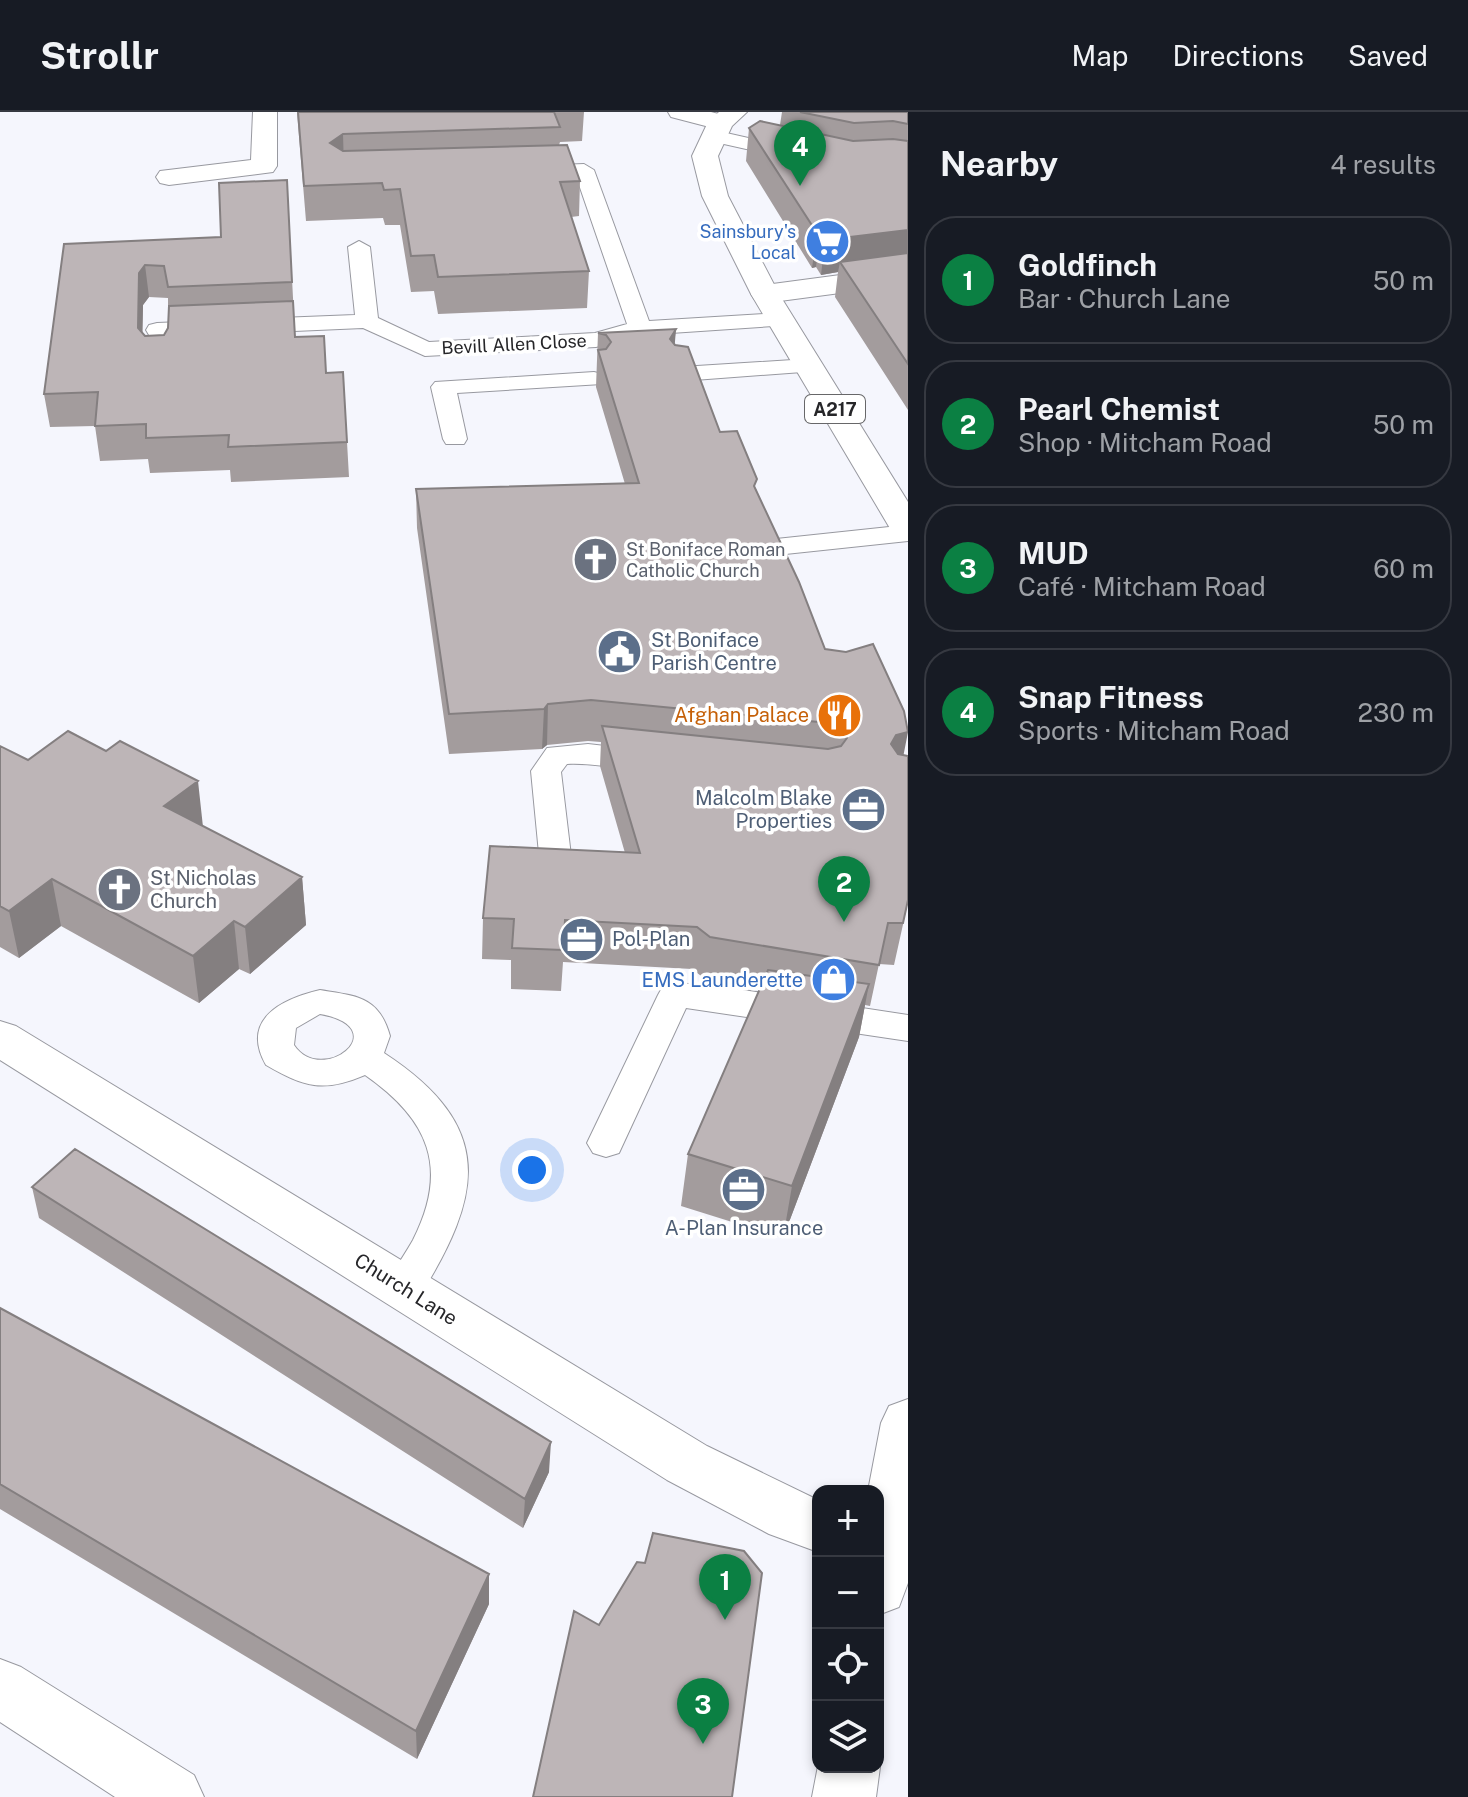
<!DOCTYPE html>
<meta charset="utf-8">
<style>
body{margin:0;font-family:"Public Sans",sans-serif;background:#20242c;color:#f1f3f6}
.controls{position:absolute;right:24px;bottom:24px;display:grid;overflow:hidden;border-radius:16px;box-shadow:0 4px 12px #0003}
.controls button{width:72px;height:72px;display:grid;place-items:center;padding:0;border:0;border-bottom:2px solid #363941;background:#171b24;color:#f1f3f6;font:40px sans-serif}
.you{position:absolute;left:532px;top:1058px;width:28px;height:28px;margin:-20px;border:6px solid #fff;border-radius:50%;background:#1a73e8;box-shadow:0 0 0 12px #1a73e833}
.badge{display:grid;place-items:center;width:52px;height:52px;border-radius:50%;background:#0b8043;color:#fff;font-size:26px;font-weight:700}
.pin{position:absolute;translate:-50% -66px;filter:drop-shadow(0 2px 4px #0008)}
.pin::after{content:'';position:absolute;top:42px;width:28px;height:24px;background:inherit;clip-path:polygon(0 0,100% 0,50% 100%)}
.list{margin:0;padding:0;list-style:none}
h2{display:flex;justify-content:space-between;align-items:center;height:104px;margin:0;padding:0 32px;font-size:34px}
h2 small{font-size:26px;font-weight:400;color:#9ea1a6}
.list li{display:grid;grid-template-columns:52px 1fr auto;gap:24px;align-items:center;box-sizing:border-box;height:128px;margin:0 16px 16px;padding:0 16px;border:2px solid #363941;border-radius:32px}
.list b{display:block;font-size:30px;white-space:nowrap}
.list p{margin:0;font-size:26px;white-space:nowrap;color:#9ea1a6}
.list em{font-size:26px;font-style:normal;color:#9ea1a6}
.icon{flex:none;width:44px;height:44px;fill:none;stroke:currentColor;stroke-width:2;stroke-linecap:round;stroke-linejoin:round}
.map{position:relative;flex:none;width:908px;height:1685px;overflow:hidden}
header{display:flex;align-items:center;gap:48px;box-sizing:border-box;height:112px;padding:0 40px;background:#171b24;border-bottom:2px solid #363941}
header strong{font-size:38px}
nav{display:flex;gap:44px;margin-inline-start:auto;font-size:28px}
main{display:flex}
aside{flex:1;background:#171b24}
.map>svg:first-child{display:block}
</style>
<header>
<strong>Strollr</strong>
<nav><a>Map</a><a>Directions</a><a>Saved</a></nav>
</header>
<main>
<div class="map">
<svg width="908" height="1685" viewBox="0 0 908 1685">
<rect width="100%" height="100%" fill="#f5f6fd"/>
<g fill="none" stroke-linecap="round" stroke-linejoin="round">
<defs>
<path id="lane" d="M 713,18 L 798,37 L 801,41 L 791,47 L 706,28 L 703,24 L 706,20 Z
M 584,52 L 594,58 L 649,209 L 780,201 L 788,203 L 791,208 L 788,213 L 641,223 L 596,235 L 425,244 L 363,216 L 157,225 L 149,223 L 146,218 L 149,213 L 157,211 L 355,203 L 348,135 L 359,129 L 370,135 L 378,206 L 429,230 L 595,221 L 627,212 L 576,64 L 532,66 L 522,60 L 532,54 Z
M 808,247 L 816,249 L 820,254 L 816,259 L 681,269 L 673,267 L 669,262 L 673,257 L 681,255 Z
M 594,260 L 602,262 L 606,267 L 602,272 L 457,281 L 467,327 L 464,332 L 446,332 L 443,327 L 431,275 L 435,270 Z
M 908,413 L 908,429 L 776,443 L 767,441 L 763,435 L 767,429 L 776,427 Z
M 588,632 L 657,640 L 661,647 L 657,654 C 629,661 596,650 567,652 L 561,660 L 572,752 L 567,760 L 556,763 L 545,760 L 540,752 L 531,659 L 547,636 Z
M 675,871 L 717,874 L 908,903 L 908,929 L 686,896 L 619,1041 L 606,1045 L 593,1041 L 587,1031 L 658,883 L 663,874 Z
M 320,878 C 356,884 379,884 390,924 L 384,941 C 497,1015 483,1083 418,1187 L 404,1192 L 390,1187 L 384,1176 C 393,1159 404,1144 413,1128 C 450,1055 428,1007 365,963 C 323,981 304,975 266,953 C 240,907 282,887 320,878 ZM 320,902 C 397,916 322,975 294,933 L 296,916 Z"/>
<path id="street" d="M 253,0 L 277,0 L 277,54 L 273,60 L 169,73 L 160,71 L 156,65 L 160,59 L 251,48 Z
M 908,154 L 908,172 L 765,191 L 755,188 L 751,182 L 755,176 L 765,173 Z
M 0,909 L 16,914 L 707,1334 L 818,1388 L 818,1440 L 769,1422 L 667,1368 L 0,948 Z
M 0,1547 L 21,1555 L 194,1663 L 204,1685 L 115,1685 L 0,1610 Z"/>
<path id="secondary" d="M 668,0 L 711,0 L 730,5 L 734,10 L 730,15 L 721,18 L 671,5 Z"/>
<path id="primary" d="M 719,0 L 747,0 L 732,14 L 718,44 L 728,84 L 779,182 L 908,390 L 908,428 L 896,425 L 891,418 L 751,182 L 702,84 L 692,44 L 708,10 Z
M 908,1287 L 908,1471 L 899,1495 L 878,1503 L 878,1379 L 868,1379 L 881,1311 L 889,1294 Z
M 878,1650 L 880,1655 L 876,1685 L 812,1685 L 818,1654 L 878,1655 Z"/>
</defs>
<!-- lane casing -->
<use href="#lane" stroke="#9899a0" stroke-width="2"/>
<!-- street casing -->
<use href="#street" stroke="#9899a0" stroke-width="2"/>
<!-- secondary casing -->
<use href="#secondary" stroke="#9899a0" stroke-width="2"/>
<!-- primary casing -->
<use href="#primary" stroke="#9899a0" stroke-width="2"/>
<!-- lane -->
<use href="#lane" fill="#fff" fill-rule="evenodd"/>
<!-- street -->
<use href="#street" fill="#fff" fill-rule="evenodd"/>
<!-- secondary -->
<use href="#secondary" fill="#fff" fill-rule="evenodd"/>
<!-- primary -->
<use href="#primary" fill="#fff" fill-rule="evenodd"/>
</g>
<!-- wall -->
<path fill="#a39c9d" fill-rule="evenodd" d="M 297,0 L 584,0 L 582,29 L 560,30 L 559,33 L 580,69 L 579,104 L 571,105 L 589,159 L 587,196 L 438,202 L 434,179 L 411,180 L 400,113 L 385,113 L 383,106 L 306,109 Z
M 782,0 L 908,0 L 908,298 L 835,185 L 838,160 L 821,163 L 816,155 L 812,156 L 746,49 L 749,16 L 780,13 Z
M 287,68 L 295,225 L 326,261 L 347,330 L 349,365 L 231,370 L 230,358 L 150,361 L 148,347 L 100,349 L 95,314 L 50,315 L 44,282 L 64,132 L 221,125 ZM 149,185 L 168,186 L 168,216 L 164,223 L 145,224 L 142,221 L 143,193 Z
M 676,217 L 674,232 L 720,320 L 756,377 L 825,537 L 903,643 L 908,790 L 894,853 L 879,852 L 870,894 L 865,893 L 859,925 L 783,1126 L 681,1094 L 688,1042 L 760,876 L 705,867 L 692,857 L 563,850 L 561,879 L 511,877 L 511,848 L 482,847 L 483,806 L 625,741 L 600,654 L 601,630 L 588,629 L 547,633 L 542,637 L 449,642 L 417,416 L 416,377 L 625,372 L 596,275 L 598,221 Z
M 0,634 L 28,648 L 203,714 L 302,765 L 306,813 L 250,862 L 239,857 L 199,891 L 61,814 L 19,846 L 0,835 Z
M 32,1075 L 549,1360 L 523,1416 L 39,1106 Z
M 0,1196 L 489,1492 L 417,1647 L 0,1397 Z"/>
<!-- shaded-wall -->
<path fill="#847f80" d="M 343,22 L 344,56 L 330,31 Z
M 908,118 L 908,152 L 840,150 L 838,160 L 821,163 L 825,128 Z
M 820,120 L 816,155 L 812,156 L 817,121 Z
M 145,153 L 149,185 L 143,193 L 142,249 L 138,216 L 139,161 Z
M 676,217 L 673,254 L 670,227 Z
M 548,592 L 547,633 L 542,637 L 544,597 Z
M 908,620 L 900,661 L 891,632 L 896,623 Z
M 198,669 L 203,715 L 164,694 Z
M 302,765 L 306,813 L 250,862 L 245,815 Z
M 52,767 L 61,814 L 19,846 L 9,799 Z
M 234,809 L 239,857 L 199,891 L 193,844 Z
M 869,872 L 859,925 L 783,1126 L 792,1074 Z
M 551,1330 L 549,1360 L 523,1416 L 525,1387 Z
M 489,1462 L 489,1492 L 417,1647 L 416,1619 Z"/>
<!-- building -->
<path fill="#bdb5b7" stroke="#847f80" stroke-width="2" d="M 298,0 L 554,0 L 560,15 L 343,22 L 330,31 L 343,39 L 567,33 L 580,69 L 560,70 L 589,159 L 438,165 L 434,143 L 411,144 L 400,77 L 384,78 L 382,71 L 304,74 Z
M 800,0 L 908,0 L 908,12 L 893,9 L 854,11 Z
M 760,9 L 853,29 L 893,27 L 908,29 L 908,118 L 825,128 L 820,120 L 817,121 L 749,16 Z
M 287,68 L 292,170 L 168,175 L 164,154 L 145,153 L 139,161 L 138,216 L 145,224 L 164,223 L 168,216 L 169,194 L 293,189 L 295,225 L 324,224 L 326,261 L 343,260 L 347,330 L 228,335 L 229,323 L 146,326 L 146,312 L 95,314 L 98,280 L 44,282 L 64,132 L 221,125 L 219,71 Z
M 908,141 L 908,252 L 840,150 Z
M 676,217 L 670,227 L 675,233 L 688,235 L 720,320 L 737,319 L 757,367 L 754,374 L 799,470 L 825,537 L 846,540 L 873,532 L 904,599 L 908,620 L 896,623 L 891,632 L 898,642 L 908,644 L 908,788 L 903,811 L 888,811 L 879,853 L 710,825 L 697,815 L 565,808 L 563,838 L 512,836 L 514,807 L 483,806 L 490,734 L 640,741 L 602,614 L 828,637 L 841,634 L 847,626 L 842,616 L 829,611 L 591,588 L 548,592 L 544,597 L 449,602 L 416,377 L 639,371 L 598,238 L 606,237 L 611,230 L 606,223 L 598,221 Z
M 68,619 L 106,639 L 120,629 L 198,669 L 164,694 L 302,765 L 245,815 L 234,809 L 193,844 L 52,767 L 9,799 L 0,794 L 0,634 L 28,648 Z
M 768,858 L 869,872 L 792,1074 L 688,1042 Z
M 75,1037 L 551,1330 L 525,1387 L 32,1075 Z
M 0,1196 L 489,1462 L 416,1619 L 0,1372 Z
M 653,1421 L 744,1439 L 762,1461 L 732,1685 L 533,1685 L 574,1499 L 599,1513 L 637,1450 L 645,1451 Z"/>
<!-- icons -->
<defs>
<symbol id="supermarket-disc" viewBox="-11 -11 22 22"><circle r="9.5" fill="#3f7fe0" stroke="#fff"/><path d="M-6-5.5h2.5l.6 2H6L4.5 2H-2.5L-4.4-4H-6ZM-1.5 3.2a1.3 1.3 0 1 0 .1 0ZM3 3.2a1.3 1.3 0 1 0 .1 0Z" fill="#fff"/></symbol>
<symbol id="church-disc" viewBox="-11 -11 22 22"><circle r="9.5" fill="#6b7280" stroke="#fff"/><path d="M-1.2-6h2.4v3.5h3.3v2.4h-3.3V6h-2.4V-.1h-3.3v-2.4h3.3Z" fill="#fff"/></symbol>
<symbol id="civic-disc" viewBox="-11 -11 22 22"><circle r="9.5" fill="#5c6f8a" stroke="#fff"/><path d="M-.6-6.5H3V-4.5H.6V-3L4-1V1h2V6H-6V1h2V-1L-.6-3ZM-1.2 2.5V6h2.4V2.5Z" fill="#fff"/></symbol>
<symbol id="restaurant-disc" viewBox="-11 -11 22 22"><circle r="9.5" fill="#e8710a" stroke="#fff"/><path d="M-5-6h1v4h1v-4h1v4h1v-4h1v5L-1.5 .5V6h-2V.5L-5-1ZM5-6V6H3V1.5H1.5Q1.5-4 5-6Z" fill="#fff"/></symbol>
<symbol id="office-disc" viewBox="-11 -11 22 22"><circle r="9.5" fill="#5c6f8a" stroke="#fff"/><path d="M-6-3h4V-5.5h4V-3h4V5H-6ZM-1-4.5V-3h2v-1.5ZM-6 0V1H6V0Z" fill="#fff"/></symbol>
<symbol id="shop-disc" viewBox="-11 -11 22 22"><circle r="9.5" fill="#3f7fe0" stroke="#fff"/><path d="M-5-2.5h2.3a2.7 3.5 0 0 1 5.4 0H5L5.5 6h-11ZM-1.5-2.5h3a1.5 2.3 0 0 0-3 0Z" fill="#fff"/></symbol>
</defs>
<g fill-rule="evenodd">
<use href="#supermarket-disc" x="802" y="104" width="51" height="51"/>
<use href="#church-disc" x="570" y="422" width="51" height="51"/>
<use href="#civic-disc" x="594" y="514" width="51" height="51"/>
<use href="#restaurant-disc" x="814" y="578" width="51" height="51"/>
<use href="#office-disc" x="838" y="672" width="51" height="51"/>
<use href="#church-disc" x="94" y="752" width="51" height="51"/>
<use href="#office-disc" x="556" y="802" width="51" height="51"/>
<use href="#shop-disc" x="808" y="842" width="51" height="51"/>
<use href="#office-disc" x="718" y="1052" width="51" height="51"/>
</g>
<g text-anchor="middle" dominant-baseline="central" stroke-width="7" stroke-linejoin="round" paint-order="stroke">
<!-- far-shop labels -->
<g font-size="18" fill="#366cbe" stroke="#fff" text-anchor="end">
<text x="796" y="119">Sainsbury's<tspan x="796" dy="21">Local</tspan></text>
</g>
<!-- far-street labels -->
<g font-size="18" fill="#262629" stroke="#fff">
<text transform="translate(514 232) rotate(-3)">Bevill Allen Close</text>
</g>
<!-- shield labels -->
<rect fill="#fff" stroke="#676769" stroke-width="2" x="805" y="283" width="60" height="28" rx="6"/>
<g font-size="18" font-weight="bold" fill="#262629">
<text x="835" y="297">A217</text>
</g>
<!-- far-worship labels -->
<g font-size="18" fill="#5b616d" stroke="#fff" text-anchor="start">
<text x="626" y="437">St Boniface Roman<tspan x="626" dy="21">Catholic Church</tspan></text>
</g>
<!-- service labels -->
<g font-size="20" fill="#4e5e75" stroke="#fff" text-anchor="start">
<text x="651" y="528">St Boniface<tspan x="651" dy="23">Parish Centre</tspan></text>
<text x="832" y="686" text-anchor="end">Malcolm Blake<tspan x="832" dy="23">Properties</tspan></text>
<text x="612" y="827">Pol-Plan</text>
<text x="744" y="1116" text-anchor="middle">A-Plan Insurance</text>
</g>
<!-- food labels -->
<g font-size="20" fill="#c56008" stroke="#fff" text-anchor="end">
<text x="809" y="603">Afghan Palace</text>
</g>
<!-- worship labels -->
<g font-size="20" fill="#5b616d" stroke="#fff" text-anchor="start">
<text x="150" y="766">St Nicholas<tspan x="150" dy="23">Church</tspan></text>
</g>
<!-- shop labels -->
<g font-size="20" fill="#366cbe" stroke="#fff" text-anchor="end">
<text x="803" y="868">EMS Launderette</text>
</g>
<!-- street labels -->
<g font-size="20" fill="#262629" stroke="#fff">
<text transform="translate(406 1177) rotate(32)">Church Lane</text>
</g>
</g>
</svg>
<div class="controls">
<button>+</button>
<button>−</button>
<button><svg class="icon" aria-label="locate" viewBox="0 0 24 24"><circle cx="12" cy="12" r="6"/><path d="M12 2v4M12 18v4M2 12h4M18 12h4"/></svg></button>
<button><svg class="icon" aria-label="layers" viewBox="0 0 24 24"><path d="M12 4l9 5-9 5-9-5zM3 14l9 5 9-5"/></svg></button>
</div>
<div class="you"></div>
<div class="pin badge" style="left:725px;top:1508px">1</div>
<div class="pin badge" style="left:844px;top:810px">2</div>
<div class="pin badge" style="left:703px;top:1632px">3</div>
<div class="pin badge" style="left:800px;top:74px">4</div>
</div>
<aside>
<h2>Nearby<small>4 results</small></h2>
<ul class="list">
<li><span class="badge">1</span><div><b>Goldfinch</b><p>Bar · Church Lane</p></div><em>50 m</em></li>
<li><span class="badge">2</span><div><b>Pearl Chemist</b><p>Shop · Mitcham Road</p></div><em>50 m</em></li>
<li><span class="badge">3</span><div><b>MUD</b><p>Café · Mitcham Road</p></div><em>60 m</em></li>
<li><span class="badge">4</span><div><b>Snap Fitness</b><p>Sports · Mitcham Road</p></div><em>230 m</em></li>
</ul>
</aside>
</main>
